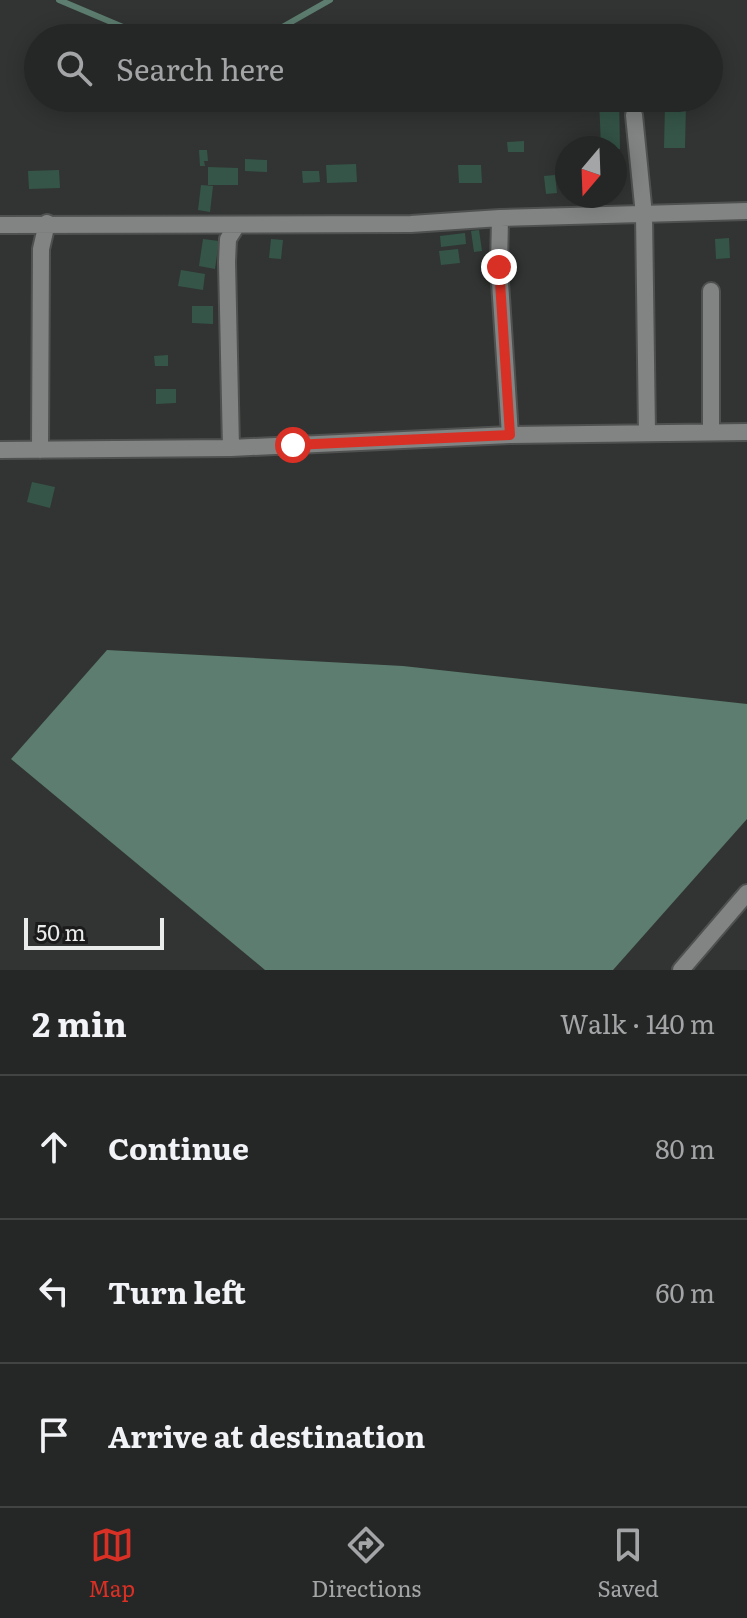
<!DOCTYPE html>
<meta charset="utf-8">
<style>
body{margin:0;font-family:Literata,serif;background:#313332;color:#f1f3f6}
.compass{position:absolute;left:555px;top:136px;width:72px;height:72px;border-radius:50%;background:#252726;box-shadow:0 4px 20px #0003;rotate:199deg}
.scale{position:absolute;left:24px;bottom:20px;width:140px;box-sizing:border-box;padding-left:8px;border:4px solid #eaeceb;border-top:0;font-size:22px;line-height:28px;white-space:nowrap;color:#eaeceb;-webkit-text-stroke:6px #1a1b1a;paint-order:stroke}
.stop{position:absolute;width:24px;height:24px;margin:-18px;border:6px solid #d93025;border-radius:50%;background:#fff}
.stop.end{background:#d93025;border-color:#fff;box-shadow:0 2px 8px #0008}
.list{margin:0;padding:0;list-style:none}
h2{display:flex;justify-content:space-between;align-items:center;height:104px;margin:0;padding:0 32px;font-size:34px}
h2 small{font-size:26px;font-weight:400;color:#a3a5a7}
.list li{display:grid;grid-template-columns:52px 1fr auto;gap:24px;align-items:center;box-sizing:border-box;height:144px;padding:0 32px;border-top:2px solid #424443}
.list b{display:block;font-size:30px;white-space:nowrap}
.list em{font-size:26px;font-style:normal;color:#a3a5a7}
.icon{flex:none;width:44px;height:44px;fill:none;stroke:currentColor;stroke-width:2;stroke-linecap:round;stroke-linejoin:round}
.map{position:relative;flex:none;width:747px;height:970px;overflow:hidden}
.search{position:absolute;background:#252726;box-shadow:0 4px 20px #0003;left:24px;right:24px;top:24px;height:88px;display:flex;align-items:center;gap:20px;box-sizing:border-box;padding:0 28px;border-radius:44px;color:#a3a5a7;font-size:30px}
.sheet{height:536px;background:#252726}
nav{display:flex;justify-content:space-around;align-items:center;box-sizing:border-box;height:112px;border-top:2px solid #424443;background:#252726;font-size:22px;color:#a3a5a7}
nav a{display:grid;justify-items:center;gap:4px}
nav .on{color:#d93025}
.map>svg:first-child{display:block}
</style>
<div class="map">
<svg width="747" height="970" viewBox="0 0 747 970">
<rect width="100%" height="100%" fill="#313432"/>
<!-- water -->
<path fill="#5c7d6f" d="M 107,650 L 403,666 L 747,704 L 747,819 L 613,970 L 265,970 L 11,759 Z"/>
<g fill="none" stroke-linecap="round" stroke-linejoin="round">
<!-- stream -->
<path stroke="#5c7d6f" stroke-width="6" d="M 59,0 L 149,38
M 263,38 L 330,0"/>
</g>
<!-- building -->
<path fill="#355548" d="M 599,98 L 619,98 L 620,149 L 601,148 Z
M 665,104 L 686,104 L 685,148 L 664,148 Z
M 524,141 L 524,152 L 508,152 L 507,142 Z
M 199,150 L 207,150 L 208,161 L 204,161 L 205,166 L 200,166 Z
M 245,159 L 267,160 L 267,172 L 245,171 Z
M 356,164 L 357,182 L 327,183 L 326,165 Z
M 458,165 L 481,165 L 482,183 L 459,183 Z
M 208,167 L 238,168 L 238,185 L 208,185 Z
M 59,170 L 60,188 L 29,189 L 28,171 Z
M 302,171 L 319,171 L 320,182 L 303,183 Z
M 555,175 L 557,193 L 546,194 L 544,176 Z
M 201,185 L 213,186 L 210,212 L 198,210 Z
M 479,230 L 482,251 L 474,252 L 471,231 Z
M 465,233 L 466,244 L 441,247 L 440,236 Z
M 729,238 L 730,258 L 716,259 L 715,239 Z
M 203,239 L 219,241 L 215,269 L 199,266 Z
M 271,239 L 283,240 L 281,259 L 269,258 Z
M 458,249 L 460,263 L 441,265 L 439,251 Z
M 181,270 L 205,274 L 203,290 L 178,286 Z
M 192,306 L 213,306 L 213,324 L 192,323 Z
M 168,355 L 168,366 L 155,366 L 154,356 Z
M 156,389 L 176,389 L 176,403 L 156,404 Z
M 32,482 L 55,487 L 50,508 L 27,502 Z"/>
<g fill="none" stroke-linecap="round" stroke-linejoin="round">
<defs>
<path id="minor" d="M 634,115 L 644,215 L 647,433
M 0,225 L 411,224 L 500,218
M 711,432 L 711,291
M 510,435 L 499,267 L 500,218 L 747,211
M 231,448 L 227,262 L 228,239 L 237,225
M 0,450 L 231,448 L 510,435 L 747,432
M 40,450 L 41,249 L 47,223
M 681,970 L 747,893"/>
</defs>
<!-- minor casing -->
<use href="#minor" stroke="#4f5150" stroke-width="20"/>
<!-- minor -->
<use href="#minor" stroke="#818483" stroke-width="16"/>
</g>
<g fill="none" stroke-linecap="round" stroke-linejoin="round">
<!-- route -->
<path stroke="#d93025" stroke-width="10" d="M 293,445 L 510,435 L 499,267"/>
</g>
</svg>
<svg class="compass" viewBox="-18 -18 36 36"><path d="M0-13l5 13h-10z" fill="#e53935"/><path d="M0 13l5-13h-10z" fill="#a3a5a7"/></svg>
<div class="scale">50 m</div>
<div class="stop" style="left:293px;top:445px"></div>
<div class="stop end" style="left:499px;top:267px"></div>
<div class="search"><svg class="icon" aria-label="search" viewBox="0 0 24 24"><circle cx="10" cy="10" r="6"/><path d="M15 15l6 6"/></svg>Search here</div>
</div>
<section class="sheet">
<h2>2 min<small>Walk · 140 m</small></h2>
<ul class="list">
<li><svg class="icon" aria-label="ahead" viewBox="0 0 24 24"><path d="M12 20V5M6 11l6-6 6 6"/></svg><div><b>Continue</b></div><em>80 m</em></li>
<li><svg class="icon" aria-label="left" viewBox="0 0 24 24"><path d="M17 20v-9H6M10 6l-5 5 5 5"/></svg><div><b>Turn left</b></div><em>60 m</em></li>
<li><svg class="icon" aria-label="arrive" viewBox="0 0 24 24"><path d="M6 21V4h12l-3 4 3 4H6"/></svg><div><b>Arrive at destination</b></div></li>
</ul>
</section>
<nav>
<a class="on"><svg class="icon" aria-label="map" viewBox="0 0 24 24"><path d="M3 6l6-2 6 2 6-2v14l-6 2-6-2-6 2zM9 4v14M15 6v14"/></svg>Map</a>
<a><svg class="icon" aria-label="directions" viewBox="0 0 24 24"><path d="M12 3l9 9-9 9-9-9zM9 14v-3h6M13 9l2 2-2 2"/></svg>Directions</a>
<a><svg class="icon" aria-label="saved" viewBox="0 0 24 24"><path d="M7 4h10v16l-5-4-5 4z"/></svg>Saved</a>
</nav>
